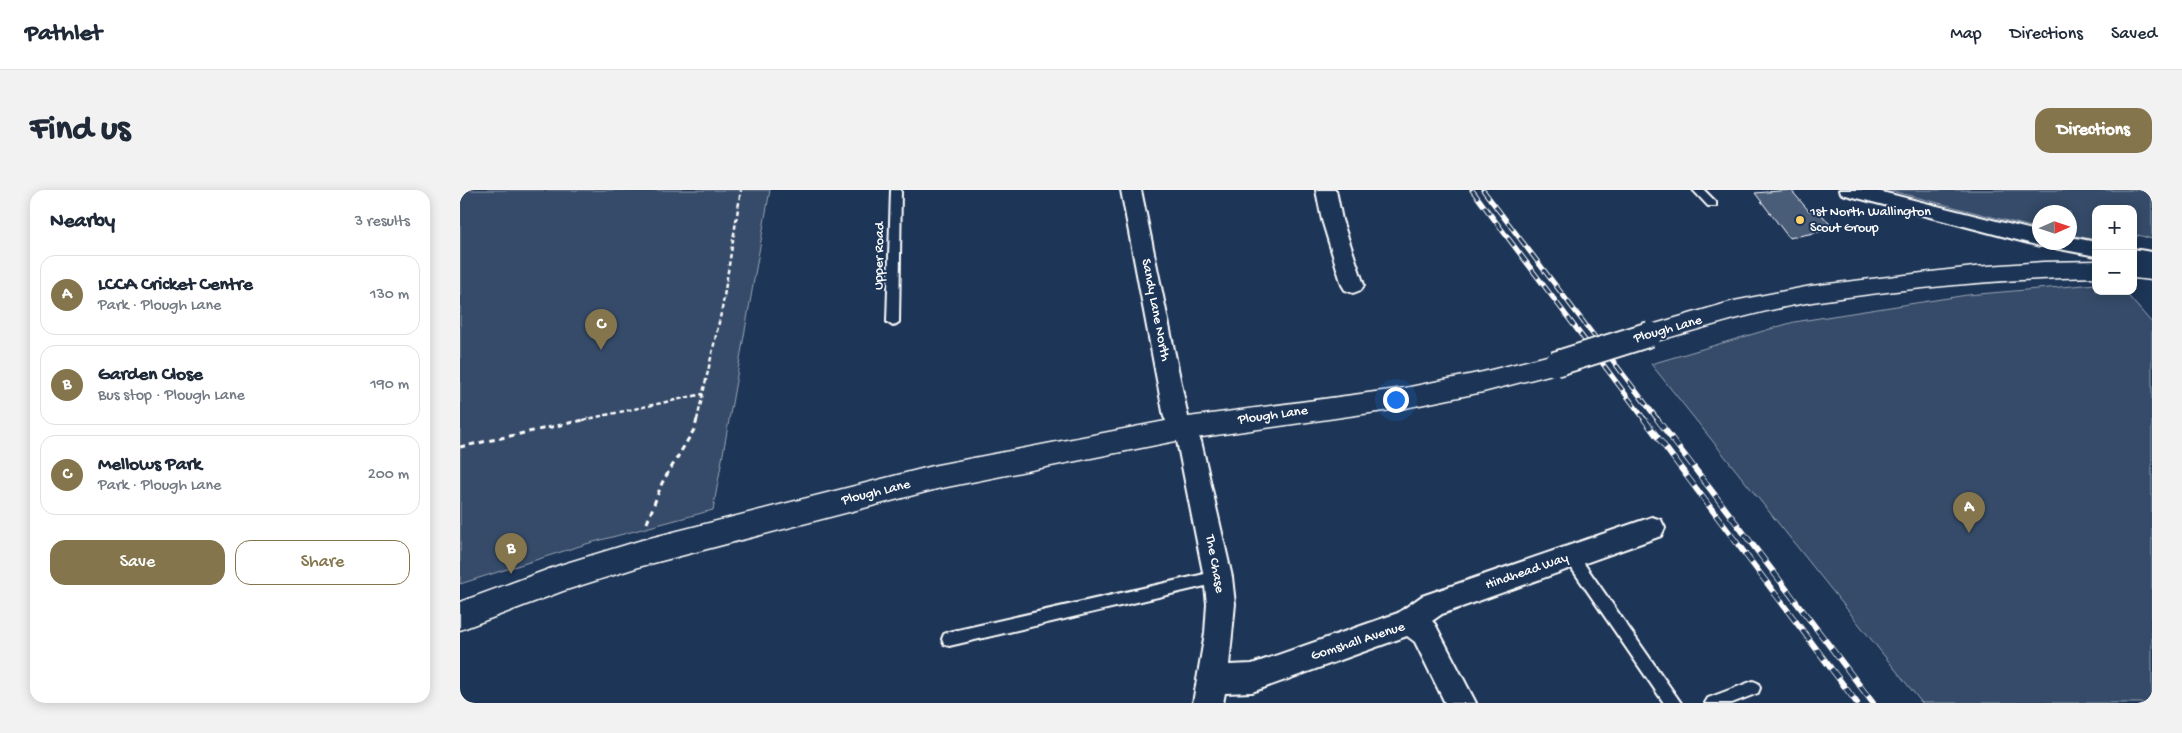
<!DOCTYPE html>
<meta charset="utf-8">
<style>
body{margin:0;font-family:"Gochi Hand",sans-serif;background:#f2f2f3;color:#1f2937}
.controls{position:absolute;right:15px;top:15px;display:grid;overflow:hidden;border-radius:10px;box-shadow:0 2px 12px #0003}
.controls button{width:45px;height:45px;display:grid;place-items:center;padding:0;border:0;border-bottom:1px solid #e0e1e3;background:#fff;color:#1f2937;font:25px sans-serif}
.compass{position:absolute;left:1572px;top:15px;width:45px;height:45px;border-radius:50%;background:#fff;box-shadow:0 2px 12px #0003;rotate:87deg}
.you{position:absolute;left:935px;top:209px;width:18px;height:18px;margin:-12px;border:4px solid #fff;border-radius:50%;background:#1a73e8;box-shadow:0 0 0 8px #1a73e833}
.badge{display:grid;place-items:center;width:32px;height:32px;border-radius:50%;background:#84754c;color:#fff;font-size:16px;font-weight:700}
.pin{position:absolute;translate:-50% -41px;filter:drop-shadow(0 1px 2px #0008)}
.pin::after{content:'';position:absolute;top:26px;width:18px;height:15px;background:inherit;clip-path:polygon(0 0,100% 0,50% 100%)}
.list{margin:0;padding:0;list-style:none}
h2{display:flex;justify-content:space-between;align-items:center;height:65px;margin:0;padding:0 20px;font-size:21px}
h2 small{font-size:16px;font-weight:400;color:#747a83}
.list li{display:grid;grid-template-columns:32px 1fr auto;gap:15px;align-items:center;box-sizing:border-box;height:80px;margin:0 10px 10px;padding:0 10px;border:1px solid #e0e1e3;border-radius:15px}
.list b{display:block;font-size:19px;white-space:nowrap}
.list p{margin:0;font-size:16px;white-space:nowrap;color:#747a83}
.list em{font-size:16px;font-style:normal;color:#747a83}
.actions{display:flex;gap:10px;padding:15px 20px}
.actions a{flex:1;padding:11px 0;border:1px solid #84754c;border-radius:15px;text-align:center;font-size:18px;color:#84754c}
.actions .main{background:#84754c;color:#fff}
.map{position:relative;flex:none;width:1692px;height:513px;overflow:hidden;border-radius:15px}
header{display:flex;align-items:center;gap:30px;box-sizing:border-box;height:70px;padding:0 25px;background:#fff;border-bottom:1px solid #e0e1e3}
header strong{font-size:24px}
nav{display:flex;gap:28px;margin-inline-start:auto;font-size:18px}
.intro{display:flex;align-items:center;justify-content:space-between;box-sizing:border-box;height:120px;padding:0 30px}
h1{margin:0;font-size:35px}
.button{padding:12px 22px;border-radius:15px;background:#84754c;color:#fff;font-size:18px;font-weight:700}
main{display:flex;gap:30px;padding:0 30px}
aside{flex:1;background:#fff;border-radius:15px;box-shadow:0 2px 12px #0003}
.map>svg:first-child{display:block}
</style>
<header>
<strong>Pathlet</strong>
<nav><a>Map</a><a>Directions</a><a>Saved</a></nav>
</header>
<div class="intro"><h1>Find us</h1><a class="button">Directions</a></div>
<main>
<aside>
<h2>Nearby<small>3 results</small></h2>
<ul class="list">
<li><span class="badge">A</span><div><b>LCCA Cricket Centre</b><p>Park · Plough Lane</p></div><em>130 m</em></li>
<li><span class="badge">B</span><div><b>Garden Close</b><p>Bus stop · Plough Lane</p></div><em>190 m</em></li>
<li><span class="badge">C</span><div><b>Mellows Park</b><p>Park · Plough Lane</p></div><em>200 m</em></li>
</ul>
<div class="actions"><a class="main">Save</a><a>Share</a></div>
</aside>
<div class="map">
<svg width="1692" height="513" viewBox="0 0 1692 513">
<rect width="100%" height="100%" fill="#1d3557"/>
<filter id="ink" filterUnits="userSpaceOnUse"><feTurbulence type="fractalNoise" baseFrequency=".02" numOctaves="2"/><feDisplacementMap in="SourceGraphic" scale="10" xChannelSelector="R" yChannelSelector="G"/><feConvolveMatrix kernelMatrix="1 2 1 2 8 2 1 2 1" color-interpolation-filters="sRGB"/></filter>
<g filter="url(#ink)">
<!-- green -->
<path fill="#364b69" stroke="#9aa5b4" d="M 0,0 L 310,0 L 253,320 L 126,354 L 0,394 Z
M 1428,0 L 1692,0 L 1692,49 L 1678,45 L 1673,54 L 1673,19 L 1636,19 L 1636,50 L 1610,45 L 1610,22 L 1580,22 L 1579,39 Z
M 1636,94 L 1636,101 L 1664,101 L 1692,133 L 1692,513 L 1462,513 L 1191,174 L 1334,132 L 1507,105 Z"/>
<!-- building -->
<path fill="#4a5d79" stroke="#fff" d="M 1331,0 L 1349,21 L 1357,19 L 1374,39 L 1329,48 L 1295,3 Z"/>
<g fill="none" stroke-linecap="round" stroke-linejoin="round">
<defs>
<path id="lane" d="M 431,0 L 441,0 L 439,132 L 433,136 L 427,132 Z
M 1233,0 L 1244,0 L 1256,12 L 1256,16 L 1248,16 Z
M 1111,360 L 1116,362 L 1221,513 L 1204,513 L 1106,370 L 1104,366 L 1106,362 Z
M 758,381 L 763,383 L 765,387 L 763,391 L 758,393 L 489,456 L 484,454 L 482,449 L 484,444 L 489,442 Z
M 1293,491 L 1298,493 L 1300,498 L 1298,503 L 1272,513 L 1245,513 L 1248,508 Z"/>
<path id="street" d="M 661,0 L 681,0 L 728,227 L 741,251 L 772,387 L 775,414 L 769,475 L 792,474 L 938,423 L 962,406 L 1192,327 L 1201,330 L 1205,338 L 1201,346 L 982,424 L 972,431 L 975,434 L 1016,513 L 985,513 L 955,452 L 947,446 L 792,502 L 765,503 L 763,513 L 733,513 L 745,443 L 747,414 L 744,387 L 717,251 L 704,227 Z
M 856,0 L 876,0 L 882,30 L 904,95 L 901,100 L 893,103 L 885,100 L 882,95 L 862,30 Z
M 1379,0 L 1414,0 L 1580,42 L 1580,52 L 1610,52 L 1610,47 L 1636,52 L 1636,66 L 1589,57 L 1587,54 L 1580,56 L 1382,4 Z
M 1673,59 L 1692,62 L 1692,76 L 1673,73 Z"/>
<path id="secondary" d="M 1636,71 L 1636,87 C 1541,89 1446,98 1352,112 C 1297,121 1243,138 1190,153 L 1181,150 L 1177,144 L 1181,138 L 1274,111 L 1351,96 L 1514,77 L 1583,72 Z
M 1673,72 L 1692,74 L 1692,90 L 1673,88 Z
M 1095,164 L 1104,167 L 1108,174 L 1104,181 L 1023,202 L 945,218 L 721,250 L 477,299 L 182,376 L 103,401 L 0,440 L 0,412 L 100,375 L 182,350 L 477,275 L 721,228 L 945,198 L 1023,182 Z"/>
</defs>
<!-- lane casing -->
<use href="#lane" stroke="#fff" stroke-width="4"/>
<!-- street casing -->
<use href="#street" stroke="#fff" stroke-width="4"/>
<!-- secondary casing -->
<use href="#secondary" stroke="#fff" stroke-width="3"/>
<!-- path-far1 -->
<path stroke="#fff" stroke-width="2.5" stroke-dasharray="4.5 3" stroke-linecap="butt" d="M 123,230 L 243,204
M 237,230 L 262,119 L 281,0"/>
<!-- path -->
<path stroke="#fff" stroke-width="3" stroke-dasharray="5.5 4.5" stroke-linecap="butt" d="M 0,257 L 128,229
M 187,333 L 202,293 L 235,238 L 237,229"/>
<!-- lane -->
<use href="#lane" fill="#1d3557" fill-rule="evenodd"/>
<!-- street -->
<use href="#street" fill="#1d3557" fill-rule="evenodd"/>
<!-- secondary -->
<use href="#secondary" fill="#1d3557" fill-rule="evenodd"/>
<defs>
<path id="rail-far1" d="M 1012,0 L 1185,230
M 1023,0 L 1198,230"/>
<path id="rail" d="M 1184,229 L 1397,513
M 1197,229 L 1413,513"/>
</defs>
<!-- rail-far1 casing -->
<use href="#rail-far1" stroke="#fff" stroke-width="5"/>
<!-- rail casing -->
<use href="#rail" stroke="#fff" stroke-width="6"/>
<!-- rail-far1 -->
<use href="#rail-far1" stroke="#1d3557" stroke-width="3" stroke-dasharray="10" stroke-linecap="butt"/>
<!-- rail -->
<use href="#rail" stroke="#1d3557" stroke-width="4.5" stroke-dasharray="12" stroke-linecap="butt"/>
<defs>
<path id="secondary-bridge" d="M 1095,174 L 1190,144"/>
</defs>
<!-- secondary-bridge casing -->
<use href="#secondary-bridge" stroke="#fff" stroke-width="28" stroke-linecap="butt"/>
<!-- secondary-bridge -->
<use href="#secondary-bridge" stroke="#1d3557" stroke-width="24"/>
</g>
</g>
<!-- markers -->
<circle fill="#ffd166" stroke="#1d3557" stroke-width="2" cx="1340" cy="30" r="5"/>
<g text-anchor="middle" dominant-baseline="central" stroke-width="4" stroke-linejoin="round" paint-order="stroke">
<!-- poi labels -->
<g font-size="14" fill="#fff" stroke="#1d3557" text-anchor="start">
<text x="1350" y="22">1st North Wallington<tspan x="1350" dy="16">Scout Group</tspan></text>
</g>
<!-- street labels -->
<g font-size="14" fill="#fff" stroke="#1d3557">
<text transform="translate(420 66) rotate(-89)">Upper Road</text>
<text transform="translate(695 120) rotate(79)">Sandy Lane North</text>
<text transform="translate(1208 140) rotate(-16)">Plough Lane</text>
<text transform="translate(813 226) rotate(-8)">Plough Lane</text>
<text transform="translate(416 303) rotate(-14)">Plough Lane</text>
<text transform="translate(754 374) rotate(80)">The Chase</text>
<text transform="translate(1067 382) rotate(-19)">Hindhead Way</text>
<text transform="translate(898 452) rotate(-18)">Gomshall Avenue</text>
</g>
</g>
</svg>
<div class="controls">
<button>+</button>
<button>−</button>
</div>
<svg class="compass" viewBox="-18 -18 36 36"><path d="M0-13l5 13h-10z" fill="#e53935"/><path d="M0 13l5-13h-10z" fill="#747a83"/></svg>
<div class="you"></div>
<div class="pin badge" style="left:1509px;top:343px">A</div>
<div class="pin badge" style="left:51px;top:384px">B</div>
<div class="pin badge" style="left:141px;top:160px">C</div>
</div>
</main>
